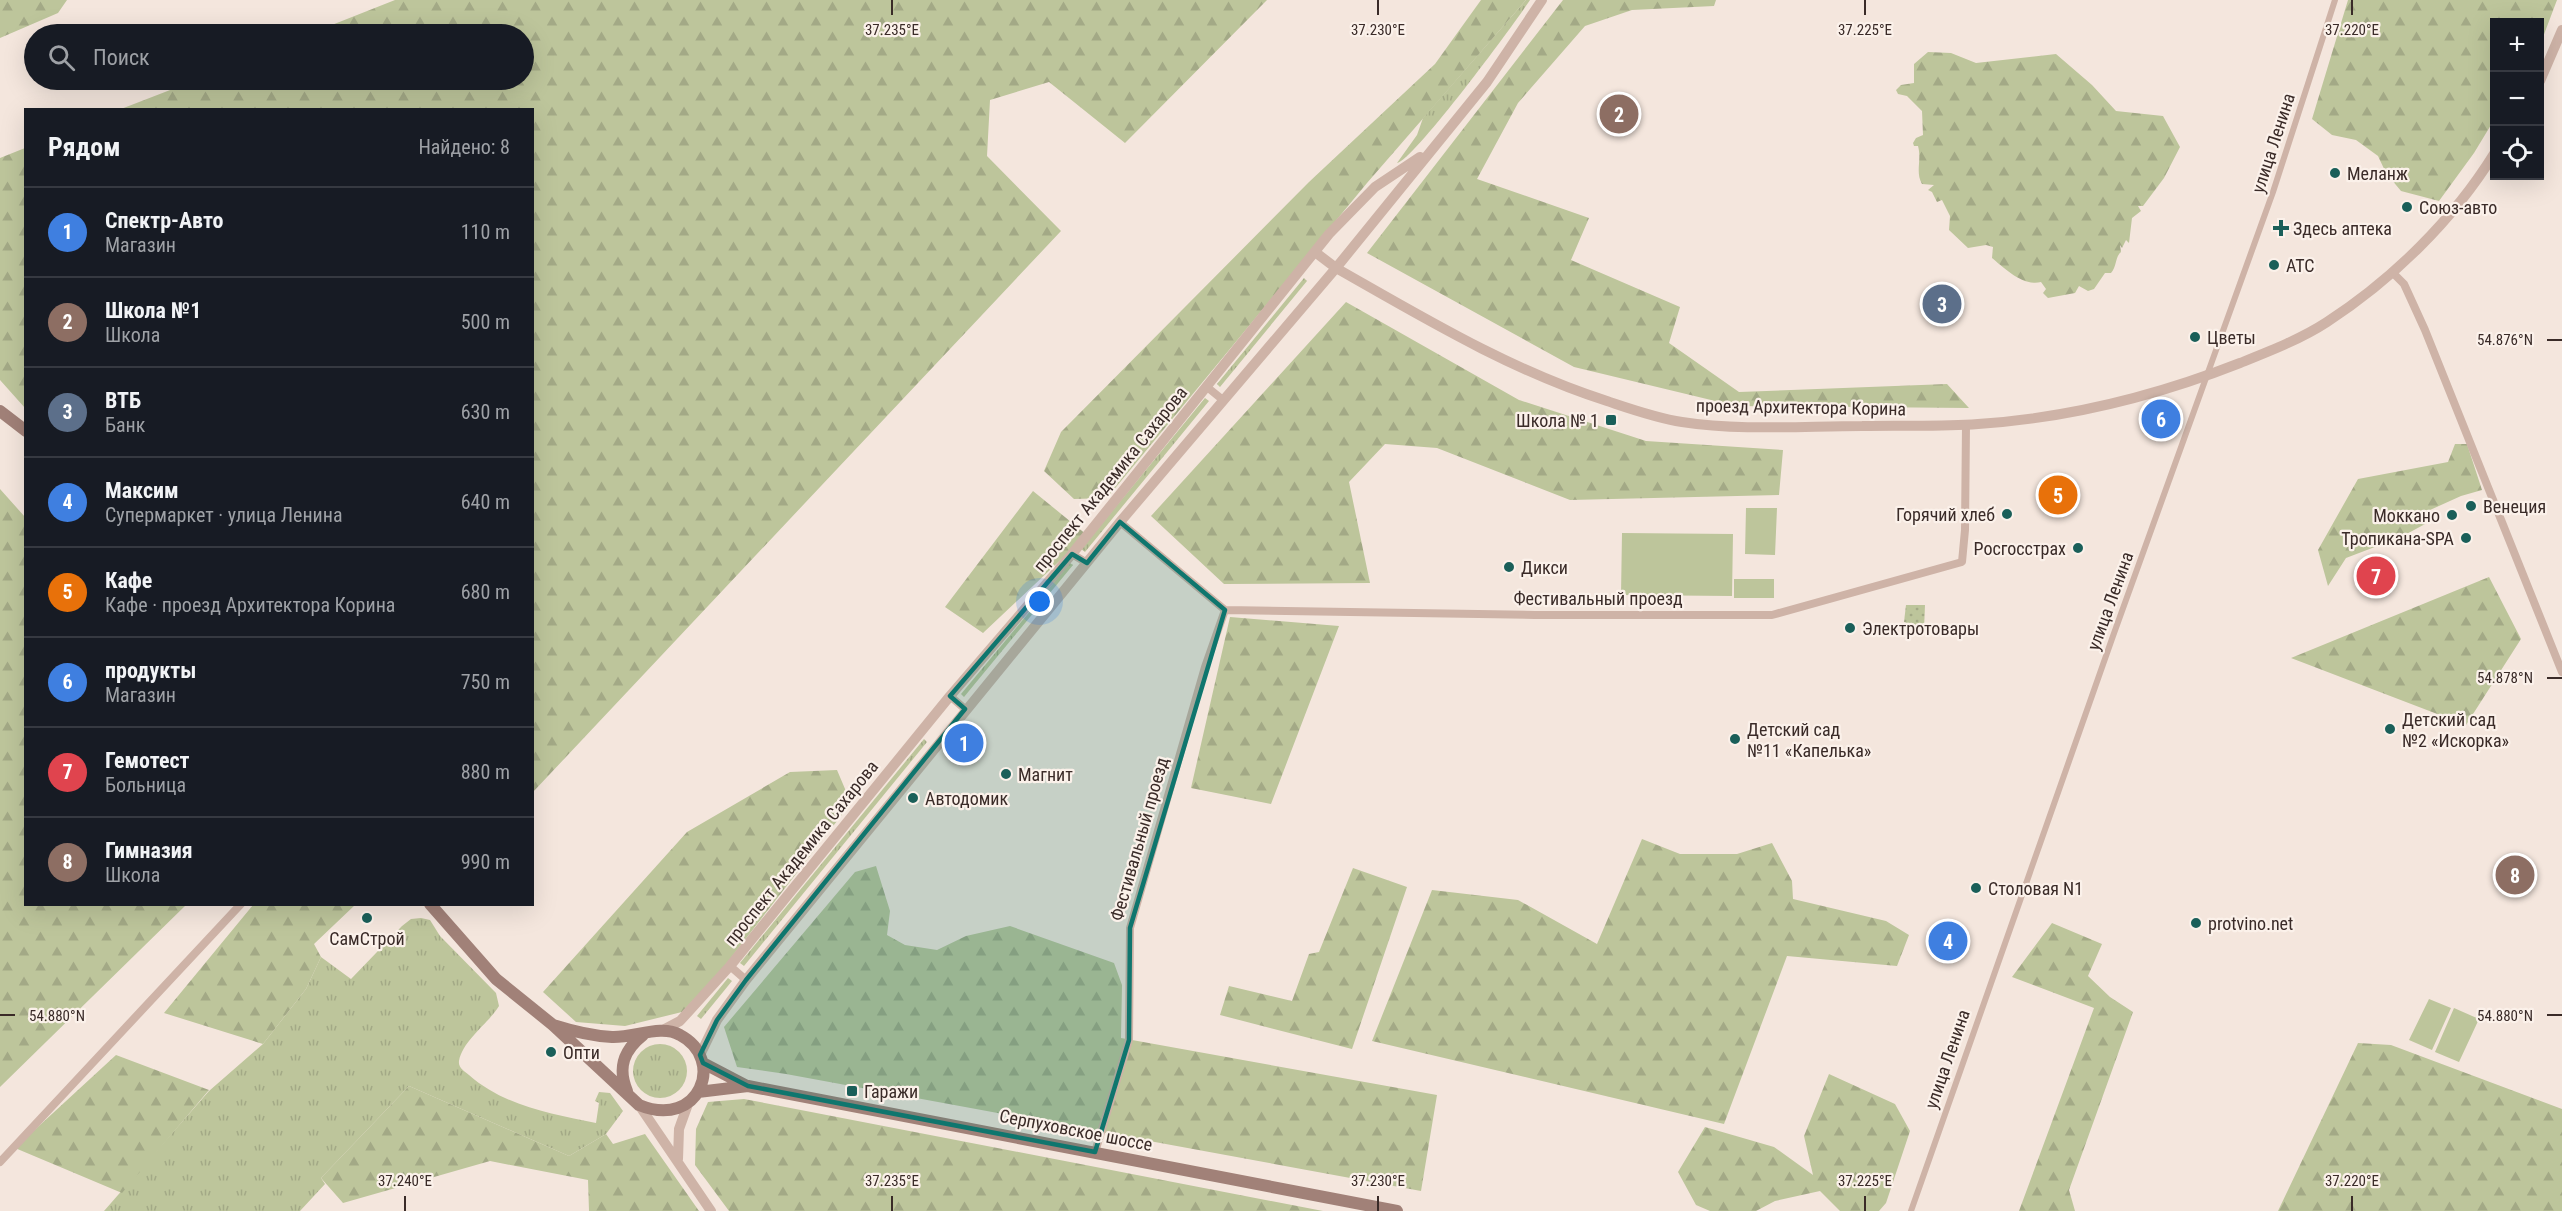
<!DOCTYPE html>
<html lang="ru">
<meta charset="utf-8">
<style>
body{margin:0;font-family:"Roboto Condensed",sans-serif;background:#242831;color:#f1f3f6}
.controls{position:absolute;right:18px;top:18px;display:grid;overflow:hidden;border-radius:0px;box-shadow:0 6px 24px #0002}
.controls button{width:54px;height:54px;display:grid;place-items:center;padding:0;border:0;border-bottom:2px solid #363941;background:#171b24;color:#f1f3f6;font:30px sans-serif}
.you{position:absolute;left:1040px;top:602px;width:21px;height:21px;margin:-15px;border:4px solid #fff;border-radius:50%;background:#1a73e8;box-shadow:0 0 0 9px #1a73e833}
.badge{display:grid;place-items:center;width:39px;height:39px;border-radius:50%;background:#90b0af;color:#fff;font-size:20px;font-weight:700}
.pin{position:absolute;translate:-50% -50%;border:3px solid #fff;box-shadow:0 2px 6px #0006}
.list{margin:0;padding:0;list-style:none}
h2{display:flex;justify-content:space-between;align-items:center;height:78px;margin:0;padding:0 24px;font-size:26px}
h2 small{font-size:20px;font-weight:400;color:#9ea1a6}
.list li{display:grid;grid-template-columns:39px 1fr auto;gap:18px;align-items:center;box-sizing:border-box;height:90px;padding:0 24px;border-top:2px solid #363941}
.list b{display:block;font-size:22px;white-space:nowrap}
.list p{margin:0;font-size:20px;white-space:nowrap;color:#9ea1a6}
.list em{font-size:20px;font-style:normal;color:#9ea1a6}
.icon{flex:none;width:33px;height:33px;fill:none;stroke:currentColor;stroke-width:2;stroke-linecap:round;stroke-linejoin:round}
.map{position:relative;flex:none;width:2562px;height:1211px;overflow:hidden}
.search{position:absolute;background:#171b24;box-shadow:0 6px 24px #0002;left:24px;top:24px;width:510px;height:66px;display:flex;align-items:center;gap:15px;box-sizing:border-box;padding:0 21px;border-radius:33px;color:#9ea1a6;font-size:22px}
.panel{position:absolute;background:#171b24;box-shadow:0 6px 24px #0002;left:24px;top:108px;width:510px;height:798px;border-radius:0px}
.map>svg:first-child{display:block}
</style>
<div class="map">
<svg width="2562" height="1211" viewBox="0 0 2562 1211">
<defs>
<pattern id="grass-tufts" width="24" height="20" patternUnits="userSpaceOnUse" patternTransform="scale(1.5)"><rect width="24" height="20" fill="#bdc59b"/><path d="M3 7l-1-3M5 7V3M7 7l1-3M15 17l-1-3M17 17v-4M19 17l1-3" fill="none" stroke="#a3a986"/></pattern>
<pattern id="forest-firs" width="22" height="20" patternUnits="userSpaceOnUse" patternTransform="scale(1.5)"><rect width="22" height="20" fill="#bdc59b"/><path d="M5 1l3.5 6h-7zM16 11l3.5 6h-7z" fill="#a3a986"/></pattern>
<pattern id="park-dots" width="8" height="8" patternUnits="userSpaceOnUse" patternTransform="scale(1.5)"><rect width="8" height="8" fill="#bdc59b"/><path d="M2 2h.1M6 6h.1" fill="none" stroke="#a3a986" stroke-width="1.8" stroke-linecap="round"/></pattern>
</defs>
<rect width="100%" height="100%" fill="#f4e6dd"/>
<!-- grass -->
<path fill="url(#grass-tufts)" d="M 1526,0 L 1530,0 C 1515,23 1414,160 1397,163 L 1417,135 L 1423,118 Z
M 1304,278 L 1307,281 L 1220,387 L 1217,384 Z
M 1205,398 L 1209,401 L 1085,552 L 1081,549 Z
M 1070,563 L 1073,565 L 964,697 L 961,694 Z
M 924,739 L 927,742 L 744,966 L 740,963 Z
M 421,918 L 430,920 L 440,936 L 496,993 L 499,1006 C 488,1024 463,1040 459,1061 C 458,1068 465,1072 469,1075 C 504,1106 552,1114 596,1123 L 599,1103 L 595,1101 L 599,1092 L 610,1093 L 623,1111 L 606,1134 L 569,1156 L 409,1086 L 321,1178 L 325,1184 L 300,1211 L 104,1211 L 209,1091 L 263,1044 L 306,989 L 321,957 L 351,979 L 402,926 L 411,919 Z
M 728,978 L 732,981 L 701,1019 L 697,1016 Z
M633 1071a27 27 0 1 1 54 0a27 27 0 1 1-54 0Z"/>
<!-- forest -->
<path fill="url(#forest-firs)" d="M 0,0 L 67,0 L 58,13 L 0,38 Z
M 395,0 L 1267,0 L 1125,143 L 1049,82 L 990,100 L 987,156 L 1061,231 L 533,792 L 532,110 L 121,109 L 196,80 L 524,80 L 524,34 L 309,34 Z
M 1481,0 L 1526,0 L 1367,183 L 1107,498 L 1074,499 L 1044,471 L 1061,432 L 1309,182 L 1435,64 Z
M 1563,0 L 1716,0 L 1714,6 L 1632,10 L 1585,26 L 1518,103 L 1477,179 L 1589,218 L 1571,260 L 1680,307 L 1669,343 L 1739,392 L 1947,384 L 1969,408 L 1736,406 L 1574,367 L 1367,253 Z
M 2348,0 L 2557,0 L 2540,45 L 2540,22 L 2494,22 L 2494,120 L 2474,153 L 2439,201 L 2401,191 L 2386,173 L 2378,156 L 2356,140 L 2332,135 L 2312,119 Z
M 1928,52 L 1951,53 L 1976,63 L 2056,54 L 2092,85 L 2116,111 L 2163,116 L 2180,147 L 2164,178 L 2143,206 L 2138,206 L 2141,211 L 2132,218 L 2129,243 L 2126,240 L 2122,248 L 2120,245 L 2121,252 C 2115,257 2117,266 2111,273 L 2105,273 L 2094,289 L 2088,291 L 2079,286 L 2075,293 L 2048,298 L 2043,293 L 2046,289 L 2041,282 C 2023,287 2003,267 1992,258 L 1993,247 L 1986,245 L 1968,248 L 1949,230 L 1950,216 L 1942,200 L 1937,202 L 1932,192 L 1928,190 L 1934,185 L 1922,184 C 1915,172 1922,160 1918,146 L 1914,146 L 1913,143 L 1916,138 L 1923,135 L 1922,111 L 1907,96 L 1898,94 L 1896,90 L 1901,85 L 1914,83 L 1914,64 Z
M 25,148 L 25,408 L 0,380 L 0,158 Z
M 1346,302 L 1519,400 L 1646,441 L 1783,450 L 1779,495 L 1570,500 L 1437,448 L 1385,444 L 1349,482 L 1370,583 L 1224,584 L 1151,516 Z
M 2455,444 L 2467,444 L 2482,490 L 2461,496 L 2430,510 L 2427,523 L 2401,537 L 2346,558 L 2328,586 L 2318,550 L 2358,479 L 2448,462 Z
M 0,489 L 25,517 L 26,904 L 186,905 L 0,1087 Z
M 1033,491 L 1087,535 L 983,633 L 945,607 Z
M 2489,577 L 2521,639 L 2466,725 L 2291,658 Z
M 1230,617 L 1339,626 L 1271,804 L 1191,788 Z
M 837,770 L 851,803 L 720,972 L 682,1012 L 625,1026 L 576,1022 L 543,992 L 687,832 L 790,772 Z
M 1642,839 L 1680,854 L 1737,854 L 1772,843 L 1792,881 L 1793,899 L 1886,921 L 1909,935 L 1897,966 L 1787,956 L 1724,1124 L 1372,1041 L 1432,890 L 1518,900 L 1597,944 Z
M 876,866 L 890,911 L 887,935 L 905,945 L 937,950 L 966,936 L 1010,926 L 1114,963 L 1122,985 L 1121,1038 L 1437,1095 L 1421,1191 L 786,1074 L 737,1067 L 724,1027 L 855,872 Z
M 1353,868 L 1407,887 L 1352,1049 L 1220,1015 L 1229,986 L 1292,1001 L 1309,954 L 1319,952 Z
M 253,905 L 355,905 L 314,944 L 321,957 L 306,989 L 263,1044 L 164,1013 Z
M 2052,923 L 2102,944 L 2088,976 L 2110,997 L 2133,1012 L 2069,1190 L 2075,1211 L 2019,1211 L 2094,1008 L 2012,977 Z
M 2358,1043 L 2391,1045 L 2562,1109 L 2562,1211 L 2278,1211 Z
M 116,1055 L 209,1090 L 122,1193 L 15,1148 Z
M 1829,1074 L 1895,1104 L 1910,1131 L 1886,1203 L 1879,1211 L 1840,1211 L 1820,1191 L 1775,1201 L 1756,1211 L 1710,1211 L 1696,1205 L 1678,1172 L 1705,1127 L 1774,1147 L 1813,1175 L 1804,1136 Z
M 409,1086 L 569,1156 L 606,1134 L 613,1144 L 645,1134 L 699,1211 L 589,1211 L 588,1180 L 490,1161 L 343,1203 L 321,1178 Z
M 744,1099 L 1323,1211 L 729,1211 L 695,1165 L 696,1129 L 708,1102 Z"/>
<!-- park -->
<path fill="url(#park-dots)" d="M 1906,605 L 1925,605 L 1924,630 L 1904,622 Z"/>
<!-- pitch -->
<path fill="#bdc59b" d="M 1746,508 L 1777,508 L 1775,555 L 1745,554 Z
M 1622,533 L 1733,534 L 1732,596 L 1621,595 Z
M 1734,579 L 1774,579 L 1774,598 L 1734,598 Z
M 2429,999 L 2451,1008 L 2432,1050 L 2409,1040 Z
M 2454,1008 L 2479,1019 L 2459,1062 L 2435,1052 Z"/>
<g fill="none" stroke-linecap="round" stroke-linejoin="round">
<!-- pedestrian -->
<path stroke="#ceb3a7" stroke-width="6" d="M 1911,1211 L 2113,636 L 2273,192 L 2335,0"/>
<!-- minor -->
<path stroke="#ceb3a7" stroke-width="8" d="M 2392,272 L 2404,284 L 2425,330 L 2562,672
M 1207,387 L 1223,400
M 1120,522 L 1225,610 L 1535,615 L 1772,615 L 1962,562 L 1965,530 L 1966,425
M 1072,554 L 1087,563
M 950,696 L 965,709
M 730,966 L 746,980
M 1095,1152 L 1129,1040 L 1130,928 L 1205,667 L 1225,610
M 0,1162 L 241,904"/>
<!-- tertiary -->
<path stroke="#ceb3a7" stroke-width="10" d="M 2540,81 L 2562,30
M 1315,252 L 1336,268 C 1424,318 1510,370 1607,401 C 1631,409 1656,418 1682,422 C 1739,431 1804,426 1862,426 C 1900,425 1939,427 1978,424 C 2069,418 2156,396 2240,363 C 2270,351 2301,339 2327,322 C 2393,279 2453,220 2494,154
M 663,1030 L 680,1021 L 730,966 L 950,696 L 1072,554 L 1329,234 L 1375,187 L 1420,157
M 700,1055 L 717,1020 L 746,980 L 1120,522 L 1336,268 L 1487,82 L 1542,0
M 639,1105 L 711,1211
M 678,1159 L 679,1129 L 688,1104"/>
<!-- secondary -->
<path stroke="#a18178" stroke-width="12" d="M 0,411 L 26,431
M 430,904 L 496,979 L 553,1025 L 639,1105 C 700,1130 726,1059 680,1035 C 661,1024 634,1038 612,1037 C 591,1036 572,1031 553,1025
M 703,1063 L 747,1086
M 627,1091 C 617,1067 624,1050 643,1035
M 698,1092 L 748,1086 L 1397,1211"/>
</g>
<!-- marked area -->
<path fill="#0f766e" fill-opacity="0.2" stroke="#0f766e" stroke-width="4.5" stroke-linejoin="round" d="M 1120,522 L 1225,610 L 1130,928 L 1129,1040 L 1095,1152 L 748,1086 L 703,1063 L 700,1055 L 717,1020 L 746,980 L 965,709 L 950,696 L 1072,554 L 1087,563 Z"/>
<!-- ticks -->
<path fill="none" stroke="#3a2b28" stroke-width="2" d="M 892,0 L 892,15M 1378,0 L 1378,15M 1865,0 L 1865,15M 2352,0 L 2352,15M 2547,340 L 2562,340M 2547,678 L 2562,678M 0,1015 L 15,1015M 2547,1015 L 2562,1015M 405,1196 L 405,1211M 892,1196 L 892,1211M 1378,1196 L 1378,1211M 1865,1196 L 1865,1211M 2352,1196 L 2352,1211"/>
<!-- markers -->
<g fill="#1a5f59" stroke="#fbf1ea" stroke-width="2">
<circle cx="2335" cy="173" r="6"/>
<circle cx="2407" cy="207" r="6"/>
<path d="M2278 219h6v6h6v6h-6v6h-6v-6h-6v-6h6z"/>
<circle cx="2274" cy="265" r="6"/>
<circle cx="2195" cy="337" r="6"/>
<rect x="1605" y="414" width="12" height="12" rx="3"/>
<circle cx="2471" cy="506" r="6"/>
<circle cx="2007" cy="514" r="6"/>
<circle cx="2452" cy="515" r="6"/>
<circle cx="2466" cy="538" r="6"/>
<circle cx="2078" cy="548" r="6"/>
<circle cx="1509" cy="567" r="6"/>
<circle cx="1850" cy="628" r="6"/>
<circle cx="2390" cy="729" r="6"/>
<circle cx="1735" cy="739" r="6"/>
<circle cx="1006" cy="774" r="6"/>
<circle cx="913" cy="798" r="6"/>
<circle cx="1976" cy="888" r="6"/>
<circle cx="367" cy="918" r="6"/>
<circle cx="2196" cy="923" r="6"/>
<circle cx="551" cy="1052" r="6"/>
<rect x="846" y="1085" width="12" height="12" rx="3"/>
</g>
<g text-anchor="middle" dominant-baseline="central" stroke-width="4.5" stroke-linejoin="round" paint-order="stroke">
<!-- street labels -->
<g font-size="18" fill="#3a2b28" stroke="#fbf1ea">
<text transform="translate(2273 143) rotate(-72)">улица Ленина</text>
<text transform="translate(1801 407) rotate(1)">проезд Архитектора Корина</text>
<text transform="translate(1110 479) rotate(-51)">проспект Академика Сахарова</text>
<text x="1598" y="598">Фестивальный проезд</text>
<text transform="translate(2110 601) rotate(-70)">улица Ленина</text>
<text transform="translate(1139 839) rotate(-74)">Фестивальный проезд</text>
<text transform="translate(801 853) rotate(-51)">проспект Академика Сахарова</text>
<text transform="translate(1947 1059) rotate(-71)">улица Ленина</text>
<text transform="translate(1076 1130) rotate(11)">Серпуховское шоссе</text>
</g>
<!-- poi labels -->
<g font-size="18" fill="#3a2b28" stroke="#fbf1ea" text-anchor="start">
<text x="2347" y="173">Меланж</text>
<text x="2419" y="207">Союз-авто</text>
<text x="2293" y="228">Здесь аптека</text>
<text x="2286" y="265">АТС</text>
<text x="2207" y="337">Цветы</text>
<text x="1599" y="420" text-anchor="end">Школа № 1</text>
<text x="2483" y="506">Венеция</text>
<text x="1995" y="514" text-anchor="end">Горячий хлеб</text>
<text x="2440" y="515" text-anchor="end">Моккано</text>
<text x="2454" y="538" text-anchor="end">Тропикана-SPA</text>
<text x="2066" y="548" text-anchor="end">Росгосстрах</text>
<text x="1521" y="567">Дикси</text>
<text x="1862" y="628">Электротовары</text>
<text x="2402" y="719">Детcкий сад<tspan x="2402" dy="21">№2 «Искорка»</tspan></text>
<text x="1747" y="729">Детский сад<tspan x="1747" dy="21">№11 «Капелька»</tspan></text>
<text x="1018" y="774">Магнит</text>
<text x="925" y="798">Автодомик</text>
<text x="1988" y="888">Столовая N1</text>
<text x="2208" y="923">protvino.net</text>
<text x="367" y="938" text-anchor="middle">СамСтрой</text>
<text x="563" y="1052">Опти</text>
<text x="864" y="1091">Гаражи</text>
</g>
</g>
<g font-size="15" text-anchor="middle" fill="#3a2b28" stroke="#fbf1ea" stroke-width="4.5" stroke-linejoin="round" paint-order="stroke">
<text x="892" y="35">37.235°E</text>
<text x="1378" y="35">37.230°E</text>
<text x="1865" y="35">37.225°E</text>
<text x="2352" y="35">37.220°E</text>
<text x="2505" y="345">54.876°N</text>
<text x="2505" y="683">54.878°N</text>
<text x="2505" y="1021">54.880°N</text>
<text x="57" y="1021">54.880°N</text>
<text x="405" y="1186">37.240°E</text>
<text x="892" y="1186">37.235°E</text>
<text x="1378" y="1186">37.230°E</text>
<text x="1865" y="1186">37.225°E</text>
<text x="2352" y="1186">37.220°E</text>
</g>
</svg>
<div class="controls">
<button>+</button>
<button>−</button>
<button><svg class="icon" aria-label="locate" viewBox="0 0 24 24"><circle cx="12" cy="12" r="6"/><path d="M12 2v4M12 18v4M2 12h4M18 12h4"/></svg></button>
</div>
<div class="you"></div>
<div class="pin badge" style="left:964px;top:743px;background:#3f7fe0">1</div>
<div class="pin badge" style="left:1619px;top:114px;background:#8d6e63">2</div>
<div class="pin badge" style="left:1942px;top:304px;background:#5c6f8a">3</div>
<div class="pin badge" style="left:1948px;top:941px;background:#3f7fe0">4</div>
<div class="pin badge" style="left:2058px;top:495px;background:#e8710a">5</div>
<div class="pin badge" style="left:2161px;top:419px;background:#3f7fe0">6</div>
<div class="pin badge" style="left:2376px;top:576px;background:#e0444e">7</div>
<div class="pin badge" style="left:2515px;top:875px;background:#8d6e63">8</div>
<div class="search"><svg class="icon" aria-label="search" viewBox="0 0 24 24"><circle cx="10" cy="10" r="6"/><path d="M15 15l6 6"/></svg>Поиск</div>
<section class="panel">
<h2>Рядом<small>Найдено: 8</small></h2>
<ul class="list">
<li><span class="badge" style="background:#3f7fe0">1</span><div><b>Спектр-Авто</b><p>Магазин</p></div><em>110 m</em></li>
<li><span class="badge" style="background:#8d6e63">2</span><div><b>Школа №1</b><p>Школа</p></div><em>500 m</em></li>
<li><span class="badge" style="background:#5c6f8a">3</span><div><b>ВТБ</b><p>Банк</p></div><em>630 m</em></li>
<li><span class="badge" style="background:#3f7fe0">4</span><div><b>Максим</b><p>Супермаркет · улица Ленина</p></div><em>640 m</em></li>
<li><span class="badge" style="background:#e8710a">5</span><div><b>Кафе</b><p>Кафе · проезд Архитектора Корина</p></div><em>680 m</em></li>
<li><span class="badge" style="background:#3f7fe0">6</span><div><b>продукты</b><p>Магазин</p></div><em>750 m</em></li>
<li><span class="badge" style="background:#e0444e">7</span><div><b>Гемотест</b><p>Больница</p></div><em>880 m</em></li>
<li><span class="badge" style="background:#8d6e63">8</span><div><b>Гимназия</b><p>Школа</p></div><em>990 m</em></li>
</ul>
</section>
</div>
